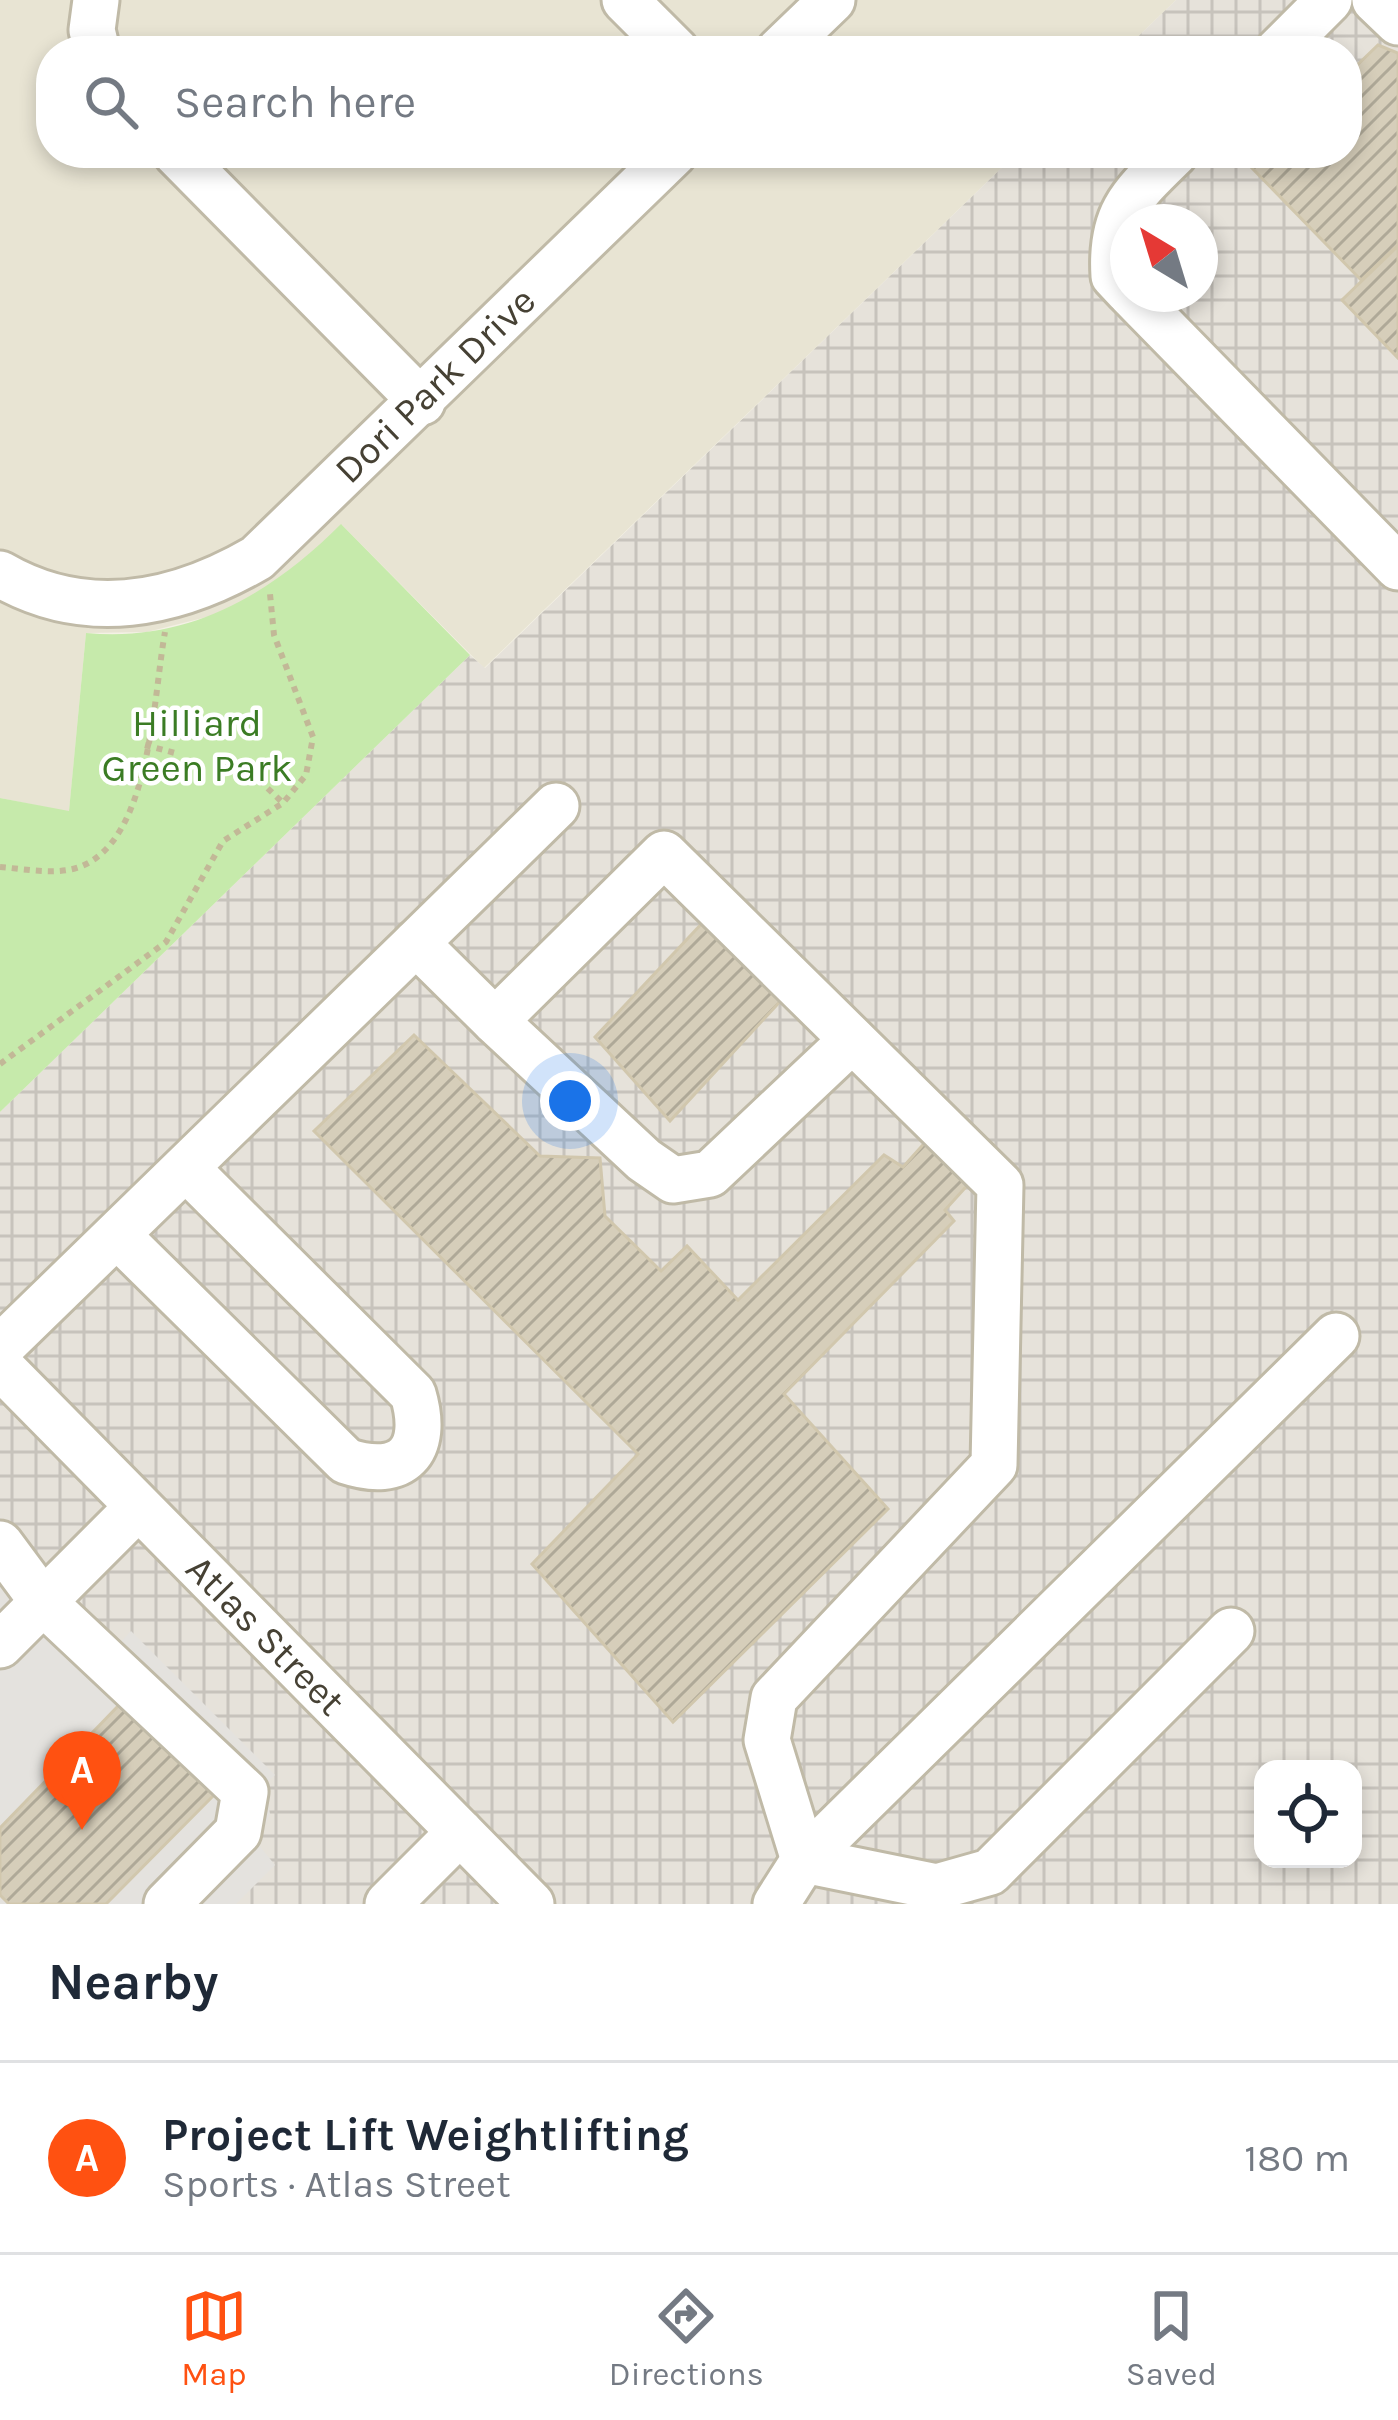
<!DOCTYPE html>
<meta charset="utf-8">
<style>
body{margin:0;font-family:Karla,sans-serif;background:#f2f2f3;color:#1f2937}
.controls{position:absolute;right:36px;bottom:36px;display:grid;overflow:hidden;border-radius:24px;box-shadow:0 6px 18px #0003}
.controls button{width:108px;height:108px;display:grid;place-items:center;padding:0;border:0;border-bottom:3px solid #e0e1e3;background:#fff;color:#1f2937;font:60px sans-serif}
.compass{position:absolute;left:1110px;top:204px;width:108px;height:108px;border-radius:50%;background:#fff;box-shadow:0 6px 18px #0003;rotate:322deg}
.you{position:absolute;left:570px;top:1101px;width:42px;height:42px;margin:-30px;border:9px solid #fff;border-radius:50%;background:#1a73e8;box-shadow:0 0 0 18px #1a73e833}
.badge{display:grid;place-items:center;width:78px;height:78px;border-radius:50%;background:#ff5111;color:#fff;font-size:39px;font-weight:700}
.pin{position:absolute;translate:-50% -99px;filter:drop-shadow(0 3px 6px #0008)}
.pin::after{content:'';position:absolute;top:63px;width:42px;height:36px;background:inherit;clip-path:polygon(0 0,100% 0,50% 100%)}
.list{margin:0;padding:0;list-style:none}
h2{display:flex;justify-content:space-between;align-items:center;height:156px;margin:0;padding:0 48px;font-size:51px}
h2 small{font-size:39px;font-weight:400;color:#747a83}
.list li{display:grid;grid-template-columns:78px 1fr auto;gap:36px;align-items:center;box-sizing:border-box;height:192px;padding:0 48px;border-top:3px solid #e0e1e3}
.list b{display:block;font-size:45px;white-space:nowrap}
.list p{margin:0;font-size:39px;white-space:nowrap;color:#747a83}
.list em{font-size:39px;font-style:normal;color:#747a83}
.icon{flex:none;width:66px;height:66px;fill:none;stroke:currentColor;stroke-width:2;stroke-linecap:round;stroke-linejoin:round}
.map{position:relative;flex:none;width:1398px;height:1904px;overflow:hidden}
.search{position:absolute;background:#fff;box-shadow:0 6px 18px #0003;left:36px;right:36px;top:36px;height:132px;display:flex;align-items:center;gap:30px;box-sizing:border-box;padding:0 42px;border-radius:48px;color:#747a83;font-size:45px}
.sheet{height:348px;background:#fff}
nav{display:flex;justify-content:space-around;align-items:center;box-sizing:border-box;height:168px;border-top:3px solid #e0e1e3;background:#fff;font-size:33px;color:#747a83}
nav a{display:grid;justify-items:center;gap:6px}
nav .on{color:#ff5111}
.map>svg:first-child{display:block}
</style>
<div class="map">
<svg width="1398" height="1904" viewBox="0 0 1398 1904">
<defs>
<pattern id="industrial-grid" width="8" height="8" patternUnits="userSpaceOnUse" patternTransform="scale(3)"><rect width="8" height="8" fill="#e6e2da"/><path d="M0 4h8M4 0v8" fill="none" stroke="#c7c3bc"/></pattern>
<pattern id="building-hatch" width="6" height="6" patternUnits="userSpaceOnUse" patternTransform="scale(3)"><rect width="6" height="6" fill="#d6ceba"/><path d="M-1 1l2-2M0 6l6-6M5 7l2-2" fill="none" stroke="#afa998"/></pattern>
</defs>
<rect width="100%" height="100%" fill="#f4f1e5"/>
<!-- residential -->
<path fill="#e8e4d3" d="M 0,0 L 1176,0 L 1123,51 L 51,51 L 51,153 L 1017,153 L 484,668 L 342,525 L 281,580 L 219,614 L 147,632 L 86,633 L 69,812 L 0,798 Z"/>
<!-- industrial -->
<path fill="url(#industrial-grid)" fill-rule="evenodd" d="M 1176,0 L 1398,0 L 1398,1904 L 0,1904 L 0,1112 L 470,655 L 485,668 L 1017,153 L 1347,153 L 1347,51 L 1123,51 ZM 1128,222 L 1200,222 L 1200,294 L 1128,294 ZM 1263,1769 L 1353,1769 L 1353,1859 L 1263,1859 Z"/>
<!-- green -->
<path fill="#c6eaab" d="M 341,524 L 470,655 L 0,1112 L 0,798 L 69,811 L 86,633 C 189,643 271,594 341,524 Z"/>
<!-- parking -->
<path fill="#e4e2de" d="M 0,1517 L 27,1544 L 35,1564 L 118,1645 L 131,1631 L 275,1775 L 265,1784 L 270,1814 L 257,1843 L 275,1865 L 236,1904 L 0,1904 Z"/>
<!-- building -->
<path fill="url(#building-hatch)" stroke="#d1c7ad" stroke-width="3" d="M 1378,45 L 1398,53 L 1398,245 L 1361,280 L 1251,167 L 1266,153 L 1347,153 L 1347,75 Z
M 1398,246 L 1398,358 L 1342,300 Z
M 708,917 L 786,995 L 670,1121 L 595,1037 Z
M 414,1035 L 540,1156 L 600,1158 L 605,1216 L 661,1271 L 687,1246 L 738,1300 L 884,1155 L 903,1167 L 929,1138 L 974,1178 L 945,1210 L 954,1221 L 784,1394 L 888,1509 L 673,1722 L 532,1564 L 638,1454 L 314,1131 Z
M 123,1701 L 214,1795 L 106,1904 L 9,1904 L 0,1895 L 0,1828 Z"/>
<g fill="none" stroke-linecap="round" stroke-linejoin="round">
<defs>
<g id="minor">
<path d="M 96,0 L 92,30 L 97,51"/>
<path d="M 625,0 L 676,51"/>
<path d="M 1375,0 L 1398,22"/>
<path d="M 779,51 L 832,0"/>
<path d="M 1278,51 L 1329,0"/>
<path d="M 176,153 L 422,402"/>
<path d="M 1128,291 L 1114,276 C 1110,213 1132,195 1175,153"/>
<path d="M 1131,294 L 1398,567"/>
<path id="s1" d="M 0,574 C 86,624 176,605 257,558 L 674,153"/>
<path d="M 416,943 L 556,806"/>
<path d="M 495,1021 L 644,1160 L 673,1180 L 710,1174 L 852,1040"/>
<path d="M 117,1235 L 346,1461 C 403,1480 430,1451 413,1394 L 186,1168"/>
<path d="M 0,1348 L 416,943 L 495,1021 L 664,854 L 1000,1185 L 994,1465 L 774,1698 L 767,1740 L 804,1860 L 937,1887 L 990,1872 L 1231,1631"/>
<path id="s2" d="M 0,1366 L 531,1904"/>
<path d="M 0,1544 L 43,1602 L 245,1792 L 238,1832 L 167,1904"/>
<path d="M 0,1645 L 138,1507"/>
<path d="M 388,1904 L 460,1832"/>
<path d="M 776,1904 L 804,1860 L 1336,1336"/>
</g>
</defs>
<!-- minor casing -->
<use href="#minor" stroke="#c0baa7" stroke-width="51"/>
<!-- path -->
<path stroke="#c2b897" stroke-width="6" stroke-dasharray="6 6" stroke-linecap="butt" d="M 145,745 L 175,753
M 259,780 L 283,803
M 0,867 C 26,869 58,876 82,866 C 151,837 153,698 165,632
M 0,1064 L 166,942 L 223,841 L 283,803 L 306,775 L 313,737 L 274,635 L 270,594"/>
<!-- minor -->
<use href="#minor" stroke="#fff" stroke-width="45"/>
</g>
<g text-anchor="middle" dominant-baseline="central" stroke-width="9" stroke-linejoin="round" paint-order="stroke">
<!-- street labels -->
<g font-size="39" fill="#464134" stroke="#fff">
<text stroke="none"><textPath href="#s1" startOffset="519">Dori Park Drive</textPath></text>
<text stroke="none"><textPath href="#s2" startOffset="378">Atlas Street</textPath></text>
</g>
<!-- park labels -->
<g font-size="39" fill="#3b7c24" stroke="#fff">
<text x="197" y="723">Hilliard<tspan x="197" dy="45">Green Park</tspan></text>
</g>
</g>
</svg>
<div class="controls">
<button><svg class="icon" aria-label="locate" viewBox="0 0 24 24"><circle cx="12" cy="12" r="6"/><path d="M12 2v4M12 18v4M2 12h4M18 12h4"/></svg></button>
</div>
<svg class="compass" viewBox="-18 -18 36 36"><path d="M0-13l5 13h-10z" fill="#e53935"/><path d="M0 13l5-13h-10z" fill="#747a83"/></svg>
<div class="you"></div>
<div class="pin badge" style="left:82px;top:1830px">A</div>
<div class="search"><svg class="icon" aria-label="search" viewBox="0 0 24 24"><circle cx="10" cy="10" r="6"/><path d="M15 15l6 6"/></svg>Search here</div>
</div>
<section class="sheet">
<h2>Nearby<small></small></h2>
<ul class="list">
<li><span class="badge">A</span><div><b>Project Lift Weightlifting</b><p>Sports · Atlas Street</p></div><em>180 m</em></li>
</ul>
</section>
<nav>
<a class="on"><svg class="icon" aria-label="map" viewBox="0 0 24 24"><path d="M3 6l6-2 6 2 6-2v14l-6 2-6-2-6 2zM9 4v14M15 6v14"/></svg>Map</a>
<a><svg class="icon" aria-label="directions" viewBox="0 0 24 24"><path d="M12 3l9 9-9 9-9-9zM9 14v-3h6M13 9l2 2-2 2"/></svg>Directions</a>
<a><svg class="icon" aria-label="saved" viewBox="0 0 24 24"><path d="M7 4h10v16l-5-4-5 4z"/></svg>Saved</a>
</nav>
